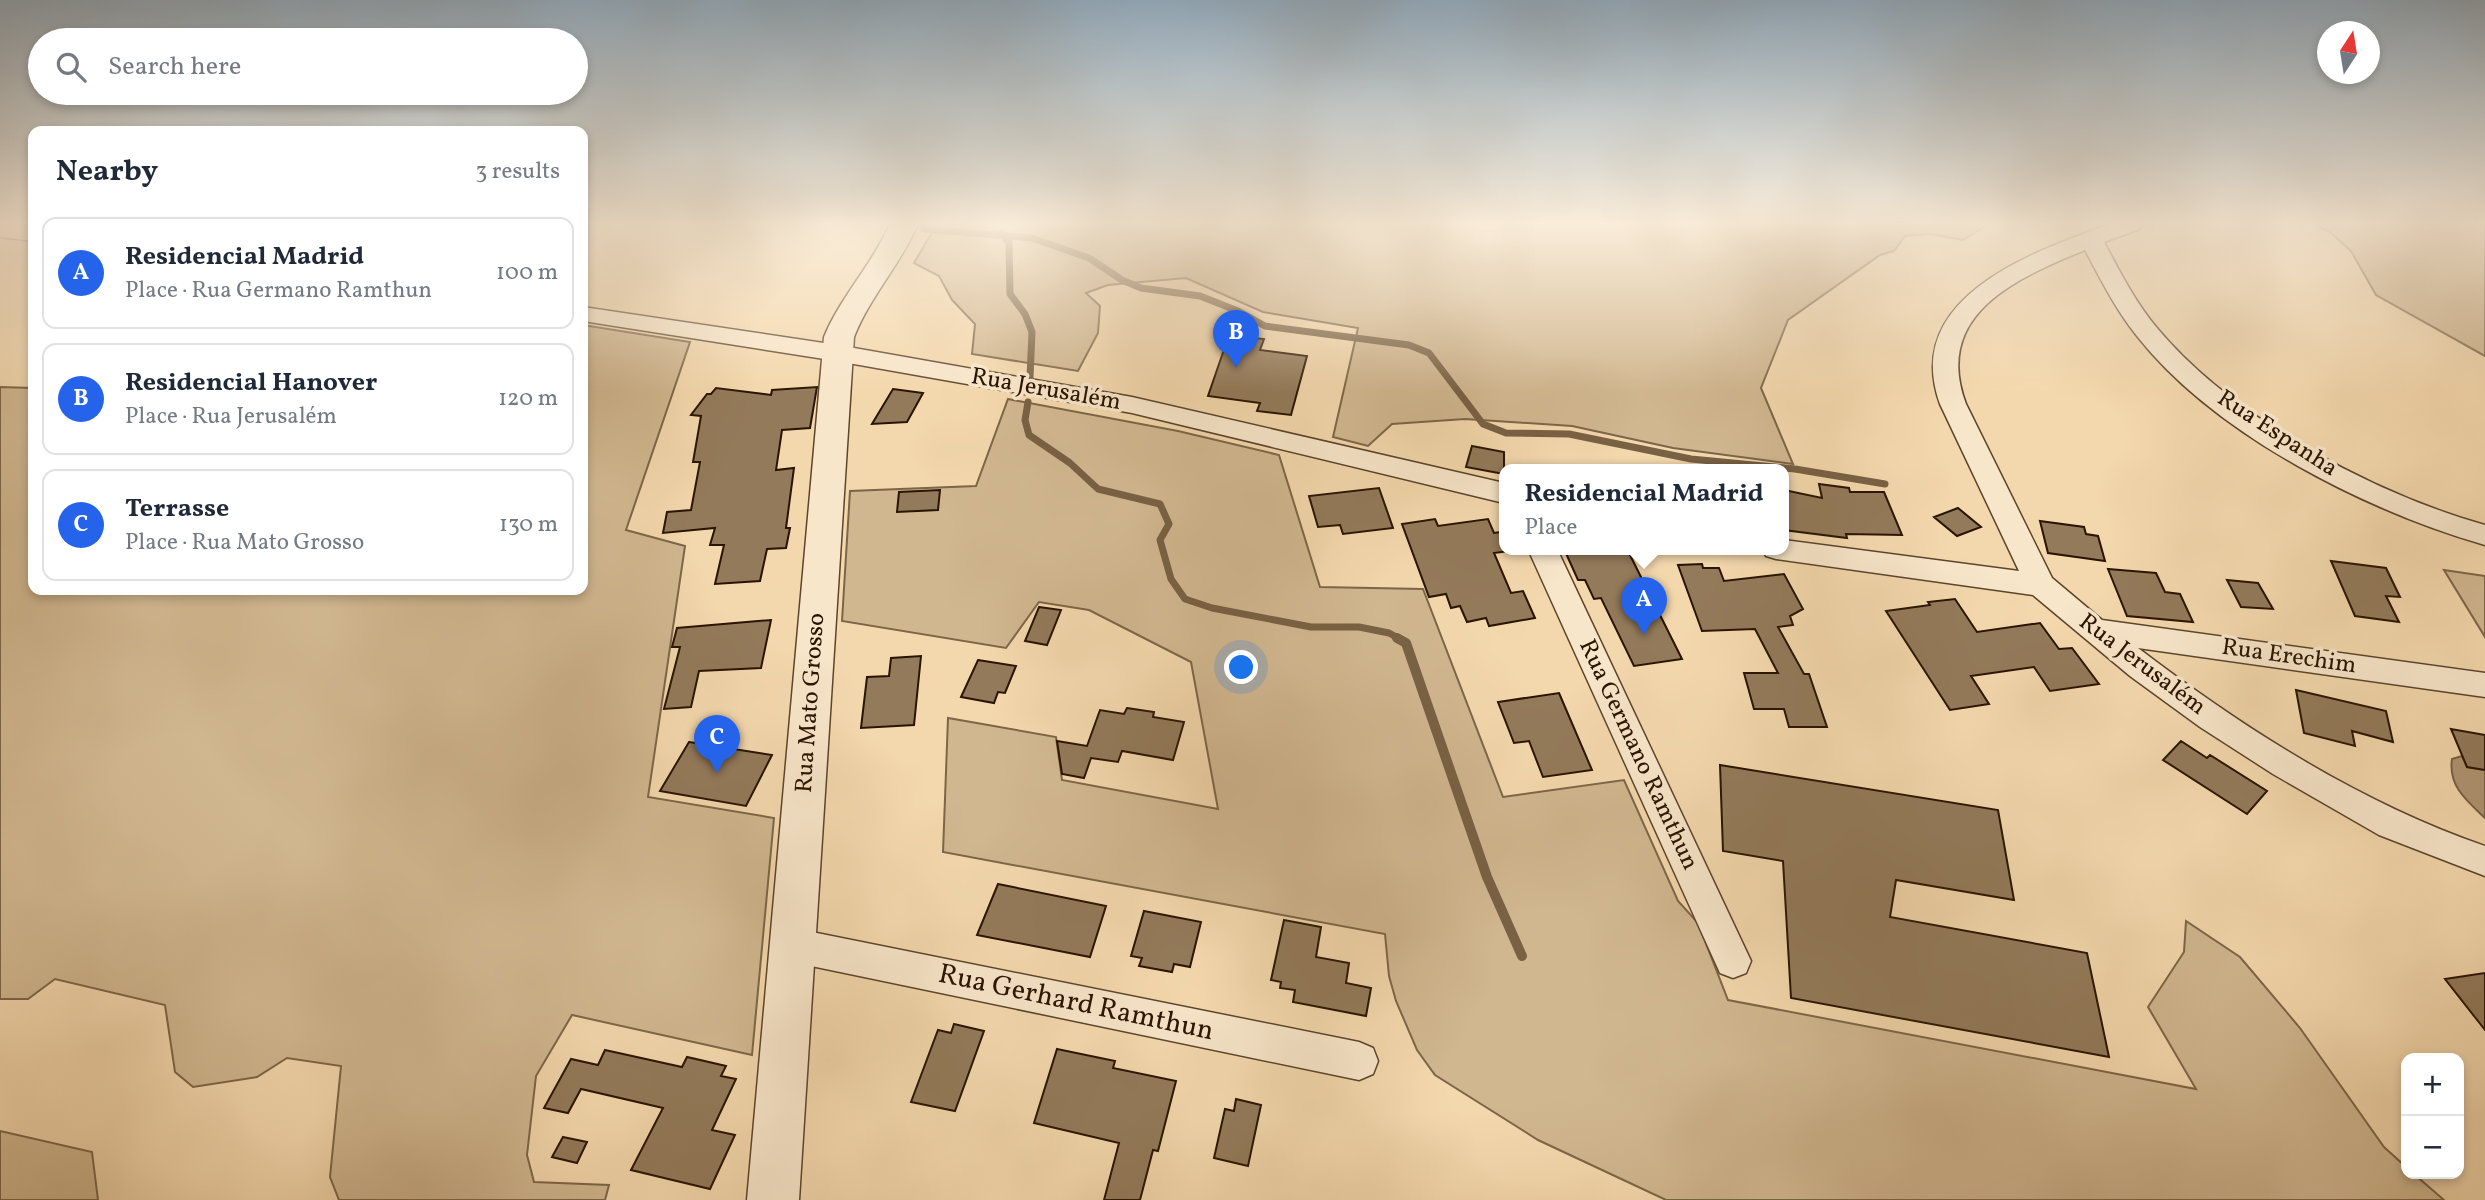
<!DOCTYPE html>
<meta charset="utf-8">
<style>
body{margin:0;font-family:Vollkorn,serif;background:#f6f6f7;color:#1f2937}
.controls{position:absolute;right:21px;bottom:21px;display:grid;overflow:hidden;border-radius:14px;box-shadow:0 4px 10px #0003}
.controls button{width:63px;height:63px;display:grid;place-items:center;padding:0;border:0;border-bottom:2px solid #e0e1e3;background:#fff;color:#1f2937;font:35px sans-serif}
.compass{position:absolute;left:2317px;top:21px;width:63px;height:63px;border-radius:50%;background:#fff;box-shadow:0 4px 10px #0003;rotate:12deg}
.you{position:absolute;left:1242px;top:668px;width:24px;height:24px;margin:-18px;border:5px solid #fff;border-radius:50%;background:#1a73e8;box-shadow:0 0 0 10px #1a73e833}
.badge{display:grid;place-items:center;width:46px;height:46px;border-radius:50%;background:#2563eb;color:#fff;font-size:23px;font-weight:700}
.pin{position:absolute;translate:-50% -58px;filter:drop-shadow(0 2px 4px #0008)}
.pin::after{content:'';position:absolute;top:37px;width:24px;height:21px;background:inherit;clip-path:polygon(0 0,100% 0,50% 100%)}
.popup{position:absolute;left:1499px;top:464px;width:290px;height:91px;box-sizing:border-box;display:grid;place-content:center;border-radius:14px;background:#fff;filter:drop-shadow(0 2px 5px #0005);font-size:23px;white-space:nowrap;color:#747a83}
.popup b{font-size:26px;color:#1f2937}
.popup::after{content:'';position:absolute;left:50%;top:100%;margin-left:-14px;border:14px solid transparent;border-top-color:#fff}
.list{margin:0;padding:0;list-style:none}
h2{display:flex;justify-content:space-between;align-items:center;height:91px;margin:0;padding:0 28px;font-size:30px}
h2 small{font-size:23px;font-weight:400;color:#747a83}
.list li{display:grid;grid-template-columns:46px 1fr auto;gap:21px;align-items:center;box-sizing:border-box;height:112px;margin:0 14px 14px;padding:0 14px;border:2px solid #e0e1e3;border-radius:14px}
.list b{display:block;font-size:26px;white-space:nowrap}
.list p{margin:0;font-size:23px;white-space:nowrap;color:#747a83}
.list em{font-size:23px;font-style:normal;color:#747a83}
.icon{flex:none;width:38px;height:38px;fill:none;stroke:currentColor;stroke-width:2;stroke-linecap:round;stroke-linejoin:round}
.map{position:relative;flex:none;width:2485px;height:1200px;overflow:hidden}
.search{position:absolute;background:#fff;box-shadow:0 4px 10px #0003;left:28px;top:28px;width:560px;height:77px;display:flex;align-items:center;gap:18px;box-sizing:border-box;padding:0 24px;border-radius:38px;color:#747a83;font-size:26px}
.panel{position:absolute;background:#fff;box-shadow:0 4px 10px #0003;left:28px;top:126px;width:560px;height:469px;border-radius:14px}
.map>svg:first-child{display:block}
</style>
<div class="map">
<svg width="2485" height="1200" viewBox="0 0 2485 1200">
<rect width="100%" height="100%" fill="#f4d8ad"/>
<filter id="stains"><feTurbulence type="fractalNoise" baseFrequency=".00286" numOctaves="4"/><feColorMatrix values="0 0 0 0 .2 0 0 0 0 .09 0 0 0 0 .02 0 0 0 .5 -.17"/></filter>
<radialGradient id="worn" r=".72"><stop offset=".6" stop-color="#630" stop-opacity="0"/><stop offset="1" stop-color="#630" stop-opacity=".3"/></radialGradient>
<!-- green -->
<path fill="#d1b790" stroke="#7d6648" stroke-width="2" d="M 937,224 L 1989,224 L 1963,240 L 1931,234 L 1905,236 L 1894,251 L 1880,255 L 1788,320 L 1761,388 L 1793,464 L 1673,448 L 1572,426 L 1465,419 L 1392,424 L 1368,446 L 1333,437 L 1358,328 L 1263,312 L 1186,278 L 1108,285 L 1086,293 L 1100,306 L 1098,333 L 1078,371 L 972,354 L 975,324 L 952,300 L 939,276 L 914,263 Z
M 2313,224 L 2485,224 L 2485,356 L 2376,295 L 2351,251 L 2330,232 Z
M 583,325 L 690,342 L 626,530 L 685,546 L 648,797 L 774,818 L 752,1055 L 572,1015 L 536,1076 L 527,1155 L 534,1182 L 609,1185 L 605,1200 L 339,1200 L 330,1177 L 341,1066 L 287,1058 L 257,1077 L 193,1087 L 175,1072 L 165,1005 L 55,979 L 28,999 L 0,999 L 0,387 L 33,388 L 33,590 L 583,590 Z
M 1008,399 L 1178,431 L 1279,455 L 1320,587 L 1423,589 L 1503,797 L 1624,780 L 1678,901 L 1698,923 L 1728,1000 L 2196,1089 L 2148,1007 L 2184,952 L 2186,921 L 2240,957 L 2300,1028 L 2384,1147 L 2406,1167 L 2406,1174 L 2414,1174 L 2444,1200 L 1666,1200 L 1538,1140 L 1435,1075 L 1417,1050 L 1396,1001 L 1389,976 L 1385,934 L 943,852 L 948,718 L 1056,737 L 1062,780 L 1218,809 L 1191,662 L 1089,610 L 1039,602 L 1006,648 L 842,621 L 850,491 L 976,486 Z
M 2444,570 L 2485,576 L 2485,637 Z
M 0,1131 L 92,1152 L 98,1200 L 0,1200 Z"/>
<!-- water -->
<path fill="#af9572" stroke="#796144" stroke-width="2" d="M 2462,756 L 2467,767 L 2485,770 L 2485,818 C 2467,801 2448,786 2452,759 Z"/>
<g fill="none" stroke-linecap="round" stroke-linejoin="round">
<!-- stream-far1 -->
<path stroke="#796144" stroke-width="7" d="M 924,229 L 1032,238 L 1089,258 L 1122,280 L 1141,288 L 1200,296 L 1238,311 L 1265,326 L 1409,345 L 1429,353 L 1483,424 L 1506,433 L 1569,434 L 1691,459 L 1795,469 L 1885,484
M 1001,234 L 1009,242 L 1010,294 L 1025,314 L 1032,332 L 1030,377
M 1028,402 L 1025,420 L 1029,435 L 1070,463 L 1098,489 L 1160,504 L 1169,524 L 1160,540 L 1171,579 L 1185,599 L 1212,608 L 1311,627 L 1359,627 L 1389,633 L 1400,639"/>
<!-- stream -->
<path stroke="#796144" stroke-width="10" d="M 1397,638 L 1406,643 L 1487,877 L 1522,956"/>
</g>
<!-- building -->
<path fill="#937a5a" stroke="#291400" stroke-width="2" d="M 1229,335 L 1264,339 L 1260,350 L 1307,356 L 1291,415 L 1257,411 L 1260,403 L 1208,396 Z
M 817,387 L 810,428 L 782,430 L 776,470 L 794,468 L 786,528 L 790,528 L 786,548 L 767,549 L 760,581 L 715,584 L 724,545 L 710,545 L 715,528 L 663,533 L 667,512 L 691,510 L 700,462 L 693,462 L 701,416 L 691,415 L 707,394 L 711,394 L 716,388 L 771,395 L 772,390 Z
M 893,389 L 923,393 L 907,422 L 872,424 Z
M 1472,446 L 1504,452 L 1504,474 L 1466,467 Z
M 1819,484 L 1849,488 L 1850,492 L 1884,492 L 1902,535 L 1846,534 L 1847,538 L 1784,530 L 1784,490 L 1822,498 Z
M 1379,488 L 1393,528 L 1343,534 L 1340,525 L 1318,527 L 1309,496 Z
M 940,490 L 938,510 L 897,512 L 899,492 Z
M 1958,508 L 1981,527 L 1957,536 L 1934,517 Z
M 1435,519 L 1438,526 L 1488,519 L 1494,533 L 1501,532 L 1504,549 L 1509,551 L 1494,553 L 1511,593 L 1523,591 L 1535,618 L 1489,626 L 1486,618 L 1467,622 L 1460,606 L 1451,608 L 1446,594 L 1429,597 L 1402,524 Z
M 2040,521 L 2084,527 L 2086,534 L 2098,536 L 2105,561 L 2048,553 Z
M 1564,549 L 1627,549 L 1682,659 L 1634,666 L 1601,598 L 1594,599 L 1585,580 L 1578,580 Z
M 2331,561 L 2386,568 L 2400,597 L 2386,596 L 2399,622 L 2355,616 Z
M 1702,564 L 1703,568 L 1719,568 L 1724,581 L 1784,574 L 1803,609 L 1790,616 L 1793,625 L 1778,627 L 1804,674 L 1809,674 L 1827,727 L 1789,727 L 1784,709 L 1754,709 L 1744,673 L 1778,673 L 1755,629 L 1702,631 L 1678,565 Z
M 2108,569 L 2156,573 L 2165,592 L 2180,594 L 2193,622 L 2127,616 Z
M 2227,580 L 2258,583 L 2273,609 L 2241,607 Z
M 1955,599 L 1977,632 L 2040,623 L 2059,649 L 2072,648 L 2099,684 L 2050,691 L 2034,667 L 1971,676 L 1989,704 L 1950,710 L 1886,611 L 1930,605 L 1928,602 Z
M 1039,607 L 1061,610 L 1047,645 L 1025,641 Z
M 771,620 L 761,668 L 699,671 L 691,707 L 664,709 L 680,647 L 672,647 L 677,628 Z
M 921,656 L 914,725 L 861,728 L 867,677 L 889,676 L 891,658 Z
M 978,660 L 1016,666 L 1005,693 L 998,692 L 994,703 L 961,697 Z
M 2296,690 L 2386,711 L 2393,742 L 2352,731 L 2355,746 L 2304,733 Z
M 1559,693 L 1592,770 L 1543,777 L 1529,741 L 1514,743 L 1498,702 Z
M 1127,708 L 1154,712 L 1153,717 L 1184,722 L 1173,760 L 1122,751 L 1118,762 L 1091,758 L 1084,778 L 1062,774 L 1057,741 L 1087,746 L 1100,710 L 1124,714 Z
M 2451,729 L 2485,735 L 2485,770 L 2467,767 Z
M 2181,741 L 2207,758 L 2210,755 L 2267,791 L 2247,814 L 2163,760 Z
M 689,742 L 772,755 L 746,806 L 660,791 Z
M 1720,765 L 1998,810 L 2014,900 L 1896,880 L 1890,917 L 2087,953 L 2109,1057 L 1791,998 L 1783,861 L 1723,851 Z
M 998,884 L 1106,906 L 1090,957 L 977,935 Z
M 1144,911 L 1201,922 L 1190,967 L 1174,964 L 1172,972 L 1139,966 L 1142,958 L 1131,956 Z
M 1284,920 L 1321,927 L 1316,957 L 1349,963 L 1346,983 L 1371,988 L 1366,1016 L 1293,1002 L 1295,990 L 1280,988 L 1281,982 L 1271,980 Z
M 2485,973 L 2485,1030 L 2445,979 Z
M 954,1024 L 984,1031 L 955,1111 L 911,1102 L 938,1030 L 951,1033 Z
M 1057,1049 L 1115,1061 L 1113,1068 L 1176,1081 L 1158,1151 L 1153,1150 L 1140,1200 L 1104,1200 L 1119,1143 L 1034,1123 Z
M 605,1050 L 682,1067 L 687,1057 L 726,1066 L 721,1076 L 736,1079 L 712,1130 L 735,1135 L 710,1189 L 631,1170 L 663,1108 L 581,1089 L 568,1113 L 544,1108 L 571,1059 L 598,1065 Z
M 1236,1099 L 1261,1105 L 1248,1166 L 1214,1158 L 1225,1109 L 1234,1111 Z
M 563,1137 L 587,1142 L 577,1163 L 552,1157 Z"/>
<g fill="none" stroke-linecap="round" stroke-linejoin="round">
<defs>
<path id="minor" d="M 0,224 L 33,227 L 33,241 L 0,237 Z
M 2110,224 L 2143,224 L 2140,229 L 2104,242 C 2120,272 2135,302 2157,328 C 2232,418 2374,494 2485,525 L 2485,545 C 2367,511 2215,435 2137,336 C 2116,310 2101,280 2085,250 C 2017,278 1932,314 1966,404 L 2052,578 L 2102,620 L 2485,673 L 2485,697 L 2138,648 C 2243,728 2360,803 2485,846 L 2485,876 L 2379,835 L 2273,774 L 2200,727 L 2130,676 L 2033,595 L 1776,559 L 1766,556 L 1762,549 L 1784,549 L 1784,540 L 2019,571 L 1940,404 C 1901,297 2033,252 2110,224 Z
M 583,307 L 837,345 L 1132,397 L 1504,483 L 1504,503 L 1132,413 L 837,361 L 583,321 Z
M 1528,549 L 1557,549 L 1751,961 L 1746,973 L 1733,978 L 1720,973 Z
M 792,928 L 1359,1042 L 1373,1048 L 1378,1061 L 1373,1074 L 1359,1080 L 792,962 L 779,957 L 774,945 L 779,933 Z"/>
<path id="tertiary" d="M 890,224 L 918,224 C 901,264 870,296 854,337 L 799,1200 L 747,1200 L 824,337 C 841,296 872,265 890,224 Z"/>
</defs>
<!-- minor casing -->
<use href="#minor" stroke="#5c452b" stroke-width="3"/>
<!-- tertiary casing -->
<use href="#tertiary" stroke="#5c452b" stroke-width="3"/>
<!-- minor -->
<use href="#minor" fill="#f8e6ca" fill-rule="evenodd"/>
<!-- tertiary -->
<use href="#tertiary" fill="#f8e6ca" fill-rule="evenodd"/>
</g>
<!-- sky -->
<linearGradient id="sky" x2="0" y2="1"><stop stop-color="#91a8b9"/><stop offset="0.57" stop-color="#faedda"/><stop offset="1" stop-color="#faedda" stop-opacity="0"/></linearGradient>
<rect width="2485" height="392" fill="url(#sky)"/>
<g text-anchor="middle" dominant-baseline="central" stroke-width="7" stroke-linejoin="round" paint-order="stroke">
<!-- street labels -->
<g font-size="24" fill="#291400" stroke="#f8e6ca">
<text transform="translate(1046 390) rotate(10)">Rua Jerusalém</text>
<text transform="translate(2277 434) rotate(33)">Rua Espanha</text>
<text transform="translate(2289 657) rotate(8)">Rua Erechim</text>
<text transform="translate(2142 665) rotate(37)">Rua Jerusalém</text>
<text transform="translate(811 703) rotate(-86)">Rua Mato Grosso</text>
<text transform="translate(1638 755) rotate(65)">Rua Germano Ramthun</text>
</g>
<!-- near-street labels -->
<g font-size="28" fill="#291400" stroke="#f8e6ca">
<text transform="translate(1076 1003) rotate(12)">Rua Gerhard Ramthun</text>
</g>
</g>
<rect width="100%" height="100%" filter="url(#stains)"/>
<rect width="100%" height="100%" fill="url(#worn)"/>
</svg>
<div class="controls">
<button>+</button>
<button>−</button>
</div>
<svg class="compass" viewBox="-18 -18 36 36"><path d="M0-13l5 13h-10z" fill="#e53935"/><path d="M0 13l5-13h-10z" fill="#747a83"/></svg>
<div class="you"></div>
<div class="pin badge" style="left:1644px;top:635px">A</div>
<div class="popup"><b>Residencial Madrid</b>Place</div>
<div class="pin badge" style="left:1236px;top:368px">B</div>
<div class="pin badge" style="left:717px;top:773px">C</div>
<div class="search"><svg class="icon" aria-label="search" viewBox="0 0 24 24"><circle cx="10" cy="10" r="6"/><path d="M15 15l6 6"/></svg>Search here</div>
<section class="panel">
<h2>Nearby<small>3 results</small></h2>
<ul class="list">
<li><span class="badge">A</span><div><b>Residencial Madrid</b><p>Place · Rua Germano Ramthun</p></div><em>100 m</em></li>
<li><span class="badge">B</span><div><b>Residencial Hanover</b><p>Place · Rua Jerusalém</p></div><em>120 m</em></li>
<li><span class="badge">C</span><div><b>Terrasse</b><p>Place · Rua Mato Grosso</p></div><em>130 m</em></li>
</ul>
</section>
</div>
